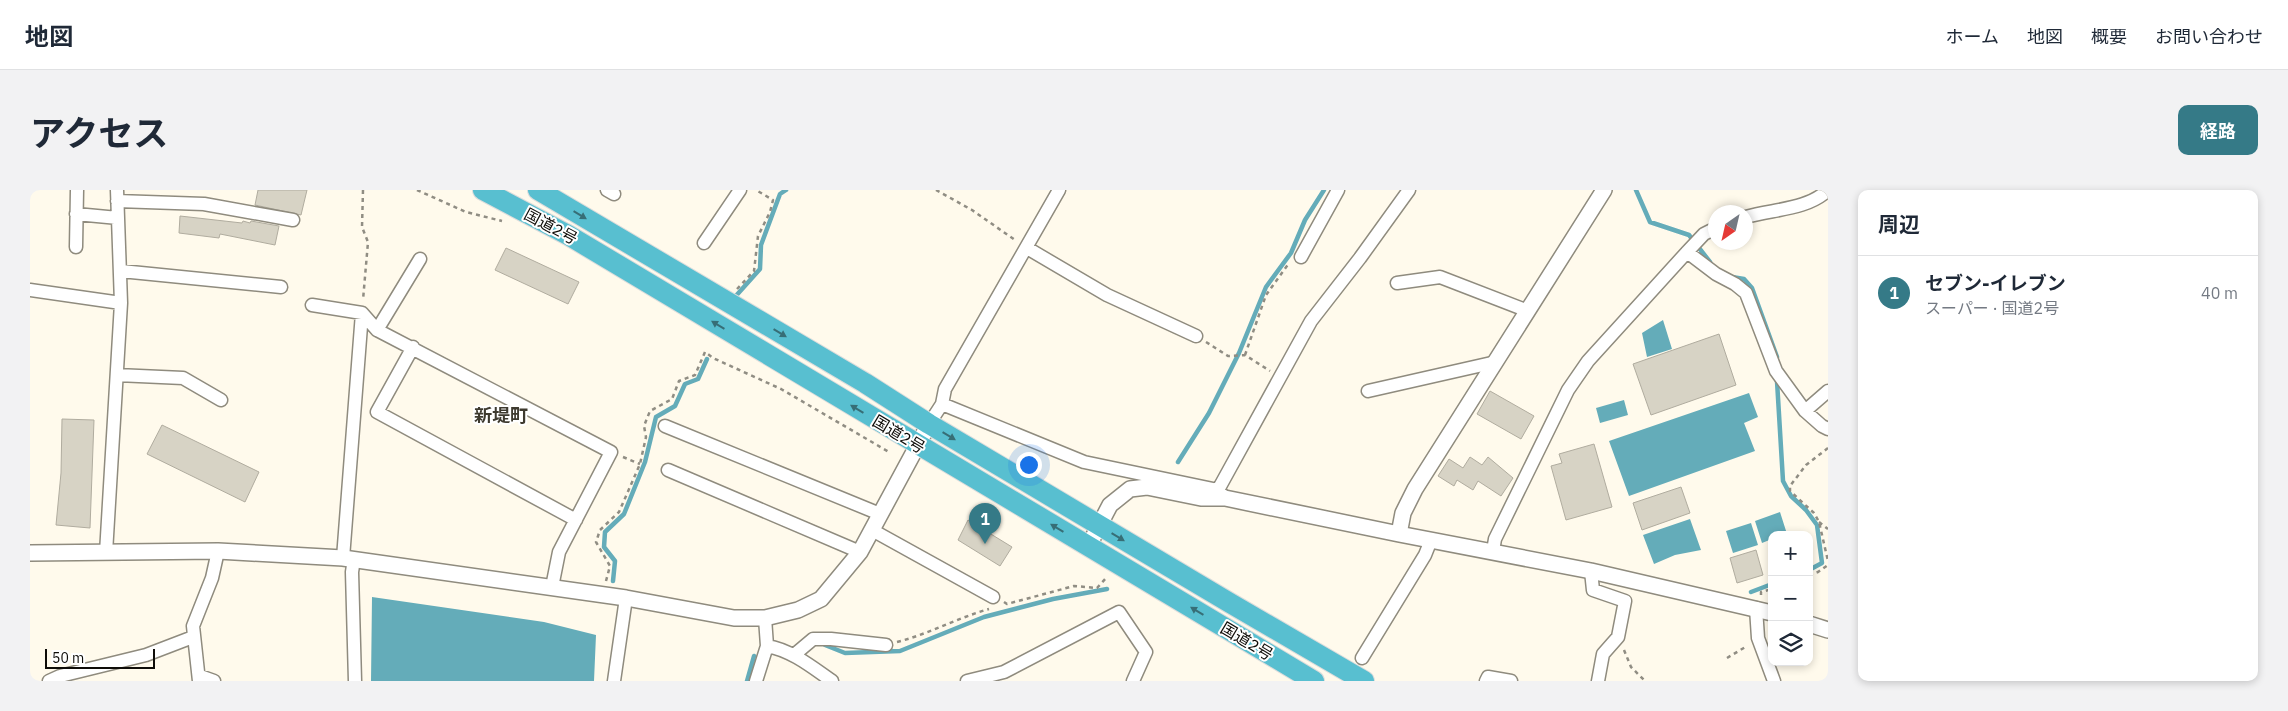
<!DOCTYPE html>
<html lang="ja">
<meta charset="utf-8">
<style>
body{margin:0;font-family:"IBM Plex Sans","Noto Sans JP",sans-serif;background:#f2f2f3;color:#1f2937}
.controls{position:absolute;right:15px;bottom:15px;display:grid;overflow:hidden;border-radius:10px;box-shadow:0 2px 8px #0003}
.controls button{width:45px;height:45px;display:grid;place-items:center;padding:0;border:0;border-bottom:1px solid #e0e1e3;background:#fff;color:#1f2937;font:25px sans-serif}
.compass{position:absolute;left:1678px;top:15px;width:45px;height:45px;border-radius:50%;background:#fff;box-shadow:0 2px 8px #0003;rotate:214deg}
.scale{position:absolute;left:15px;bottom:12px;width:110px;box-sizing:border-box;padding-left:5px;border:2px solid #0e0c08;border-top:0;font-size:14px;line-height:18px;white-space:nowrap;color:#0e0c08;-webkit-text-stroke:4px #fff;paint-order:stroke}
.you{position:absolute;left:998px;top:274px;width:18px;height:18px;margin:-12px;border:4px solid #fff;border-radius:50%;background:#1a73e8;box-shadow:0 0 0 8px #1a73e833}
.badge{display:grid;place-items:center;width:32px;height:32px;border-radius:50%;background:#357a87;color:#fff;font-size:16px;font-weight:700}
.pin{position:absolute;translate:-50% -41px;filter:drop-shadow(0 1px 2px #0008)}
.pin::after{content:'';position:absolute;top:26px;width:18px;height:15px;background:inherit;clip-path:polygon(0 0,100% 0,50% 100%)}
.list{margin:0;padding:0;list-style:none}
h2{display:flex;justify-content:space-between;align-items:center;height:65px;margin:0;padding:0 20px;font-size:21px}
h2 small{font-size:16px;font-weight:400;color:#747a83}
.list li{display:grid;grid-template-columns:32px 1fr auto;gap:15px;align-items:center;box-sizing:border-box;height:75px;padding:0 20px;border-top:1px solid #e0e1e3}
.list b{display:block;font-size:19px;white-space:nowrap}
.list p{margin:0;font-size:16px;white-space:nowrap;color:#747a83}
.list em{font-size:16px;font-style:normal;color:#747a83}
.icon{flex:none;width:28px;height:28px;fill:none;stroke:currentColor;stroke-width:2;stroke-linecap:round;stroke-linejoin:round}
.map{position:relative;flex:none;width:1798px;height:491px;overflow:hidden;border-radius:10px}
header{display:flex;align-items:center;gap:30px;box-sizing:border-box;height:70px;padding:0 25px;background:#fff;border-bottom:1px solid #e0e1e3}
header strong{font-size:24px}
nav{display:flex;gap:28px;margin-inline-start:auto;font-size:18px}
.intro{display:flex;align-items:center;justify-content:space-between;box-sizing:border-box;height:120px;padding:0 30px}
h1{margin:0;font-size:35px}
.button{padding:12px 22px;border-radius:10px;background:#357a87;color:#fff;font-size:18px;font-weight:700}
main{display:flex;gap:30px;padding:0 30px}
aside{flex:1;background:#fff;border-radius:10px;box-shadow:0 2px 8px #0003}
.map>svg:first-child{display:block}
</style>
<header>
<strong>地図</strong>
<nav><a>ホーム</a><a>地図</a><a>概要</a><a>お問い合わせ</a></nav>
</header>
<div class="intro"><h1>アクセス</h1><a class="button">経路</a></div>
<main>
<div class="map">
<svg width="1798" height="491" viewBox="0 0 1798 491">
<rect width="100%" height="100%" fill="#fffaec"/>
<!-- water -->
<path fill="#64acb9" d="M 1633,130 L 1642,159 L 1617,167 L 1612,143 Z
M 1719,203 L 1728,227 L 1714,233 L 1725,261 L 1599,306 L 1579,251 Z
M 1594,210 L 1598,225 L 1570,233 L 1566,218 Z
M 1750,322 L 1757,344 L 1742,345 L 1742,349 L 1732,353 L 1725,331 Z
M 1660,329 L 1671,360 L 1645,365 L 1624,374 L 1613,345 Z
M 1721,333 L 1728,355 L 1703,363 L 1696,341 Z
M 342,407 L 514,432 L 566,445 L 564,491 L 341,491 Z"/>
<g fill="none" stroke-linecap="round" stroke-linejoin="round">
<!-- stream -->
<path stroke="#64acb9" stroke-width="4.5" d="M 1606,0 L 1620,32 L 1659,45 L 1680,72
M 1702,87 L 1714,89 L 1722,98 L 1747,167
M 704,108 L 730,79 L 731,55 L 750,4 L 756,0
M 1749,189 L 1747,191 L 1753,291 L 1761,306 L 1776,320 L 1787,335 L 1792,373 L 1779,380
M 1148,272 L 1179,223 L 1209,163 L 1236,97 L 1261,63 L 1275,30 L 1294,0
M 583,391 L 585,371 L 574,357 L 575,342 L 594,324 L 615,272 L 626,227 L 645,216 L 655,194 L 668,189 L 677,169
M 1721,402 L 1742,394
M 795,455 L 815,463 L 870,461 L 954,427 L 1023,409 L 1077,399
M 717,491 L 724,466"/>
</g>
<!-- building -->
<path fill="#d7d3c5" stroke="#b0ac9f" d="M 228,0 L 277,0 L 271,25 L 225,15 Z
M 150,26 L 212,33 L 213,31 L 220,33 L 221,31 L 249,36 L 245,55 L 190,44 L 189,48 L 149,43 Z
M 476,58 L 549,92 L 538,114 L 465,80 Z
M 1689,144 L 1706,195 L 1621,225 L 1603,174 Z
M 1460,201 L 1504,226 L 1491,249 L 1447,224 Z
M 32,229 L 64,230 L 60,338 L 26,335 L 31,283 Z
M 132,235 L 229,282 L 215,312 L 117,264 Z
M 1564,254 L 1582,317 L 1536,330 L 1521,276 L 1532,273 L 1529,264 Z
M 1440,267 L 1452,275 L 1458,267 L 1483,288 L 1471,306 L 1448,291 L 1443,300 L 1427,290 L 1424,296 L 1408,286 L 1419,269 L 1433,278 Z
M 1651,297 L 1660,323 L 1612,340 L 1603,313 Z
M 938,330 L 982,357 L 970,376 L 928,350 Z
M 1726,360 L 1733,385 L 1707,393 L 1700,368 Z"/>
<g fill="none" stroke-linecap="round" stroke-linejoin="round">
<defs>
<path id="minor" d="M 577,0 L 584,4
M 87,11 L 174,14 L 263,30
M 46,24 L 88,28
M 1716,27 C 1743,19 1777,20 1798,0
M 674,53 L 710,0
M 46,57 L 47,0
M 997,58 L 1077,105 L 1166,146
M 1657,62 L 1686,84 L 1705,94 L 1716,103 L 1746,181 L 1775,221 L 1792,236 L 1798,239
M 1271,67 L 1308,0
M 91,81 L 251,97
M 1367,93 L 1410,87 L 1498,121
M 0,100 L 91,113
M 282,115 L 332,123 L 347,140 L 581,262 L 529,362 L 522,397
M 347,140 L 390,69
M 383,157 L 347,222 L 546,330
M 87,185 L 153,188 L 191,210
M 1338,201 L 1466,172
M 912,214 L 1054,272 L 1188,300
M 1775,221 L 1798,201
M 899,234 L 912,214 L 915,199 L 1029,0
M 635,236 L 850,324
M 638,280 L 830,362
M 1195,308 L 1188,300 L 1281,131 L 1330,68 L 1379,0
M 842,340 L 963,407
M 1463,361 L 1465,349 L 1538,200 L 1558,171 L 1657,62 L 1674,44 L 1686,38
M 76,363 L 91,113 L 87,0
M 313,368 L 332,123
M 324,369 L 322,382 L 325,491
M 1561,381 L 1563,400 L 1595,411 L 1588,447 L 1573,464 L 1568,491
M 1726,418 L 1728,448 L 1744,491
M 737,456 C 761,460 782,477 802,491
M 764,465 L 783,449 L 801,449 L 856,455
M 1332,468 L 1395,365 L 1401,350
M 170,486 L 184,491
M 19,491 L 30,486 L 116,465 L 163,447
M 169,491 L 163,436 L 182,388 L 188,361
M 584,491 L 596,408
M 726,491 L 737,456 L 735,428
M 937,491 L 974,482 L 1089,422 L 1116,462 L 1103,491
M 1456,491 L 1458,487 L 1481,491"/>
<path id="tertiary" d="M 1369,344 L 1373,323 L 1385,299 L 1574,0
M 1058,357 L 1080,315 L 1100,299 L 1117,297 L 1171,308 L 1195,308 L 1369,344 L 1561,381 L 1742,423
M 0,363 L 188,361 L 313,368 L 596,408 L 704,428 L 735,428 L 768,420 L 791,409 L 830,362 L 899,234
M 1779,434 L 1798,440"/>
<path id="trunk" d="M 453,0 L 538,45 L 1284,491
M 508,0 L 835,193 L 899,234 L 1200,413 L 1334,491"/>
</defs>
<!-- minor casing -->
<use href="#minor" stroke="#8f8b7e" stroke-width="15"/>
<!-- tertiary casing -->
<use href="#tertiary" stroke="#8f8b7e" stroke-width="18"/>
<!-- trunk casing -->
<use href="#trunk" stroke="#dddddc" stroke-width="22"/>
<!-- path -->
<path stroke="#908d83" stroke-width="2.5" stroke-dasharray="4 4" stroke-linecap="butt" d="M 333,0 L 332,37 L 338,52 L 333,110
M 387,0 L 436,22 L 472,31
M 906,0 L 942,20 L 985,50
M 707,99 L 724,81 L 728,46 L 740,22 L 743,10 L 726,0
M 1176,152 L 1198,166 L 1215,165 L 1240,181
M 1215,165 L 1236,105 L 1259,73
M 1798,258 L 1776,275 L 1760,296 L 1760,301 L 1784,323 L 1789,332 L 1798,371
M 593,267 L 610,274
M 1789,332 L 1798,339
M 1779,385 L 1788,382 L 1798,375
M 576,391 L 580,376 L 566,352 L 570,340 L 589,322 L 610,274 L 616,247 L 614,236 L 620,221 L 642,209 L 649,191 L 665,185 L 675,162 L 683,168 L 751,199 L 859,262
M 1731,405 L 1731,402 L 1742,399
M 974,412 L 977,414 L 1044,396 L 1067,398 L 1077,387
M 867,452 C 899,444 927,428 959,419
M 1594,460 L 1601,477 L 1615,491
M 1697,468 L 1717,456"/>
<!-- minor -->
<use href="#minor" stroke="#fff" stroke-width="12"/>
<!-- tertiary -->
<use href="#tertiary" stroke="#fff" stroke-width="15"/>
<!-- trunk -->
<use href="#trunk" stroke="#58bfd0" stroke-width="20"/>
</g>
<!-- one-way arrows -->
<defs><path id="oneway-solid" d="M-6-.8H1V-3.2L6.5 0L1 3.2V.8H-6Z" transform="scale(1.25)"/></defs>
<g fill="#376e76">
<use href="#oneway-solid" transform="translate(550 25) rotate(31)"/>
<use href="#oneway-solid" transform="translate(688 135) rotate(-149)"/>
<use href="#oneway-solid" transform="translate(750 143) rotate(31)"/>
<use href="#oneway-solid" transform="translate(827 219) rotate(-149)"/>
<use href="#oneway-solid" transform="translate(919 246) rotate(31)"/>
<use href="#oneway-solid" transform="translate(1027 338) rotate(-149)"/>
<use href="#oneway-solid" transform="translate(1088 347) rotate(31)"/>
<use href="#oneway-solid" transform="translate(1167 421) rotate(-149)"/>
</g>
<g text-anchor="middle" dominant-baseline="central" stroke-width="4" stroke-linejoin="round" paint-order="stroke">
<!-- street labels -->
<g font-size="16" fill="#0e0c08" stroke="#fff">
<text transform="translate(521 36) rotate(28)">国道2号</text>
<text transform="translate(869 244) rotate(31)">国道2号</text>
<text transform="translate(1217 451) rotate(31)">国道2号</text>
</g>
<!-- neighbourhood labels -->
<g font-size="18" font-weight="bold" fill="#3e3a2f" stroke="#fff">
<text x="471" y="225">新堤町</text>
</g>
</g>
</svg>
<div class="controls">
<button>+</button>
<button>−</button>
<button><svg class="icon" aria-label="layers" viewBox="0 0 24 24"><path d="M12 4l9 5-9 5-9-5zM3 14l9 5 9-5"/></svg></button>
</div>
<svg class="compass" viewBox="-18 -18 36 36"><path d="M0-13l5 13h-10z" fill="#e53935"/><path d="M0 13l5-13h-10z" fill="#747a83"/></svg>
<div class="scale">50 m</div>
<div class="you"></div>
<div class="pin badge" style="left:955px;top:354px">1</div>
</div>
<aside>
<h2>周辺<small></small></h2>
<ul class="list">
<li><span class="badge">1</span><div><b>セブン-イレブン</b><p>スーパー · 国道2号</p></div><em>40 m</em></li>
</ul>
</aside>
</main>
